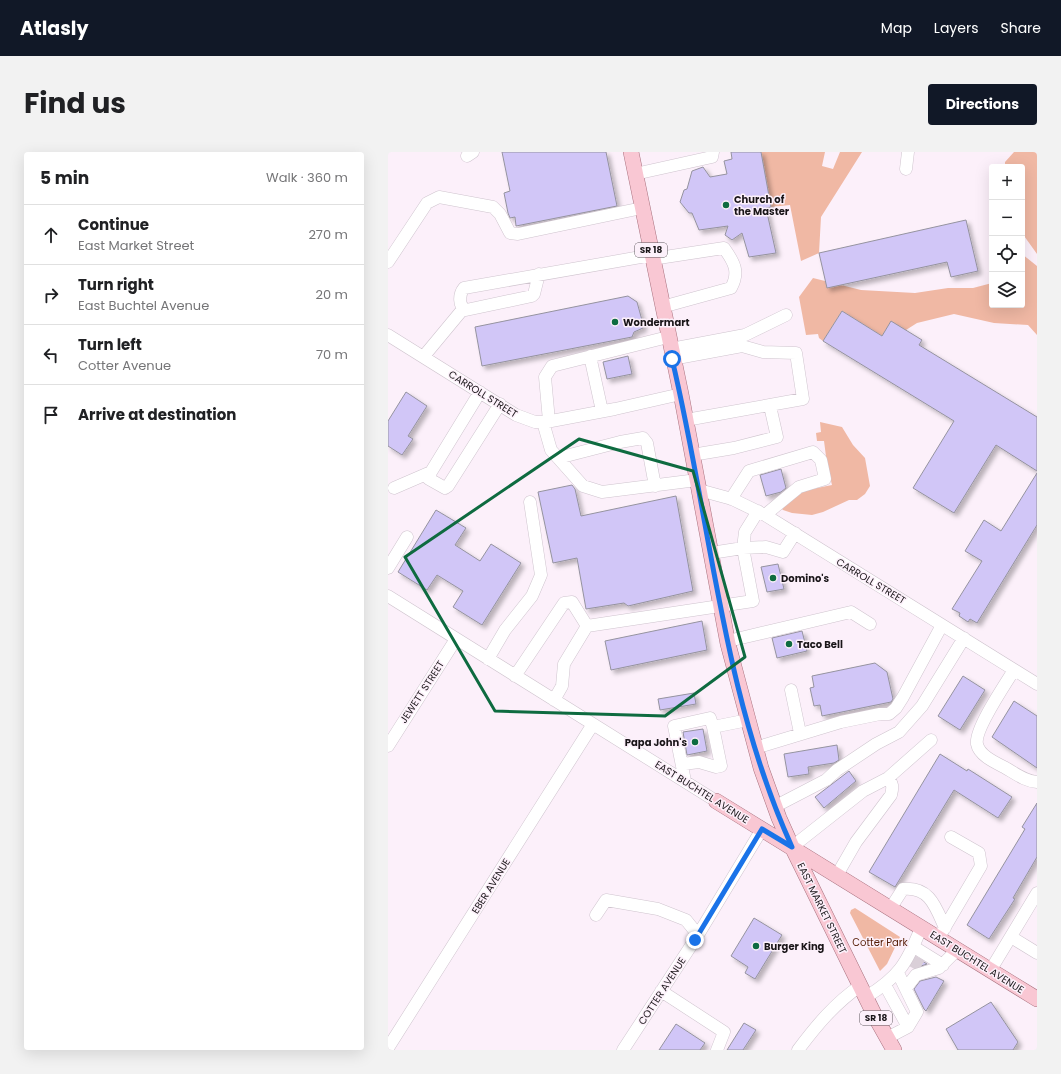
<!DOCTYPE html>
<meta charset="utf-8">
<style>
body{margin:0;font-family:Poppins,sans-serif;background:#f2f2f2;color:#202124}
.controls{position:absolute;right:12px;top:12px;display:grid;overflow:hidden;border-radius:4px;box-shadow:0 4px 16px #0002}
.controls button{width:36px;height:36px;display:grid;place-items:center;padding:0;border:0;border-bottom:1px solid #e0e0e0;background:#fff;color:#202124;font:20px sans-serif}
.stop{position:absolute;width:12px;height:12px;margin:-9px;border:3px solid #1a73e8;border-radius:50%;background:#fff}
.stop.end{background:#1a73e8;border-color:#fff;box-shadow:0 1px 4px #0008}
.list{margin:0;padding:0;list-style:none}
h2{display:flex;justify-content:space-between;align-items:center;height:52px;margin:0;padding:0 16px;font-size:17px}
h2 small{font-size:13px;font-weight:400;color:#757577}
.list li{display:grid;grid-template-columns:26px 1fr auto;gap:12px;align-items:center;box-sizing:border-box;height:60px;padding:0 16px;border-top:1px solid #e0e0e0}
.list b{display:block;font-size:15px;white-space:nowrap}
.list p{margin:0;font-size:13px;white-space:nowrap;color:#757577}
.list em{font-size:13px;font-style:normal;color:#757577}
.icon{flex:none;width:22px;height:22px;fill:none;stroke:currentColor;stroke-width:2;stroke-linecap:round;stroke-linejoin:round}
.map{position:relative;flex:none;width:649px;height:898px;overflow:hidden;border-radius:4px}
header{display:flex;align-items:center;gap:24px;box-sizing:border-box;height:56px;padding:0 20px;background:#111827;color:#fff}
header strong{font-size:19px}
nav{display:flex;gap:22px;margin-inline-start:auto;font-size:14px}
.intro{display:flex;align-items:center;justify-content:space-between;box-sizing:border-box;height:96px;padding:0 24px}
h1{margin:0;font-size:28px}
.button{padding:10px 18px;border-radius:4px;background:#111827;color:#fff;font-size:14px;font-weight:700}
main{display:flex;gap:24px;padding:0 24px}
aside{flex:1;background:#fff;border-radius:4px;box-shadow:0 4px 16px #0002}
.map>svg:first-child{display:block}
</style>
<header>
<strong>Atlasly</strong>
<nav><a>Map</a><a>Layers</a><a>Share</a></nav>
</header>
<div class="intro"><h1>Find us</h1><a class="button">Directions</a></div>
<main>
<aside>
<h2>5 min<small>Walk · 360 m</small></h2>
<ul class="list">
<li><svg class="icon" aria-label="ahead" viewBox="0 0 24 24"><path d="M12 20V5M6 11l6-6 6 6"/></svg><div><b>Continue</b><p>East Market Street</p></div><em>270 m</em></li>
<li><svg class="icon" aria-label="right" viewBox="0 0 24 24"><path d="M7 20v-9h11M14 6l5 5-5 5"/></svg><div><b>Turn right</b><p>East Buchtel Avenue</p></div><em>20 m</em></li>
<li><svg class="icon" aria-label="left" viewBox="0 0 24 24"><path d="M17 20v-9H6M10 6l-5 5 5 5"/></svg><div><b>Turn left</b><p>Cotter Avenue</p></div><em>70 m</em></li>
<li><svg class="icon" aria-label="arrive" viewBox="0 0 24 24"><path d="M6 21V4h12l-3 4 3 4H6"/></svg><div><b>Arrive at destination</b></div></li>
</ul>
</aside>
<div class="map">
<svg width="649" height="898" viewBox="0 0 649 898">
<defs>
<filter id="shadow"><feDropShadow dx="3.5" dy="3.5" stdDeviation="2" flood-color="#0004"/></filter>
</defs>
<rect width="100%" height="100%" fill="#fcf0fa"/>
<!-- green -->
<path fill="#f0b8a4" d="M 373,0 L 437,0 L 434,14 L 445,17 L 452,0 L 474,0 L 433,65 L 431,101 L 413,109 L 402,53 L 383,55 Z
M 626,0 L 649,0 L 649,102 L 634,81 L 634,15 L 617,15 L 617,10 Z
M 634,102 L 649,114 L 649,183 L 640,173 L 606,171 L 566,162 L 529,171 L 518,178 L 494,184 L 454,159 L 435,189 L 431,186 L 430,182 L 418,183 L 411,145 L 425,126 L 473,138 L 527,141 L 560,136 L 585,136 L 604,131 L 604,153 L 634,153 Z
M 432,270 L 454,275 L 465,293 L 477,306 L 482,334 L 477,342 L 469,348 L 461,348 L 435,360 L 424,363 L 404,361 L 395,358 L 390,353 L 404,341 L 444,333 L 439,312 L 436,289 L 429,289 L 428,281 L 433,280 Z
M 467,756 L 512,785 L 499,812 L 492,819 L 462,761 L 463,758 Z"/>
<!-- building -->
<path fill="#d1c6f7" stroke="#95939f" filter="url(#shadow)" d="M 114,0 L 218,0 L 229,54 L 128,74 L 127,65 L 122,66 L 120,61 L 116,41 L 122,39 Z
M 343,0 L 373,0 L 383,55 L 378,56 L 388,101 L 361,105 L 354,81 L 344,88 L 337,83 L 340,74 L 311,78 L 304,61 L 301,61 L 292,50 L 296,38 L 299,37 L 304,19 L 315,15 L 322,25 L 339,22 L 336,9 L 344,7 Z
M 578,68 L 590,119 L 563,125 L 559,110 L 439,136 L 431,101 Z
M 240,144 L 249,150 L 255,172 L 255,176 L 246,180 L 244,185 L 94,214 L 87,175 Z
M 454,159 L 494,184 L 503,169 L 534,188 L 531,193 L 649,265 L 649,319 L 608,293 L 566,361 L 525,336 L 566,269 L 435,189 Z
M 240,204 L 244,222 L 219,227 L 215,210 Z
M 18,240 L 39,254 L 20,284 L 25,287 L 14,303 L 0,294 L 0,269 Z
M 393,317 L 398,336 L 393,340 L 378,344 L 372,323 Z
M 649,321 L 649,373 L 589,471 L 582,467 L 580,470 L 571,464 L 572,461 L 564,457 L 594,409 L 577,399 L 596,368 L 613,379 Z
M 184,333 L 187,337 L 193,364 L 288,344 L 305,439 L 240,454 L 236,451 L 198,457 L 189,406 L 165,411 L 150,340 Z
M 48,358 L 78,376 L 67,393 L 92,409 L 103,392 L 133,411 L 94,473 L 65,455 L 75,439 L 49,423 L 39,438 L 10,420 Z
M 390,412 L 396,437 L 379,440 L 373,415 Z
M 314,469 L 319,498 L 223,518 L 217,489 Z
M 414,479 L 419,499 L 389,506 L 384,486 Z
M 487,511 L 499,520 L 505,547 L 503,550 L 434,564 L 432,553 L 426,554 L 422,536 L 426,535 L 424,524 Z
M 575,524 L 597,538 L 572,578 L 550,564 Z
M 306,541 L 308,552 L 272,558 L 270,547 Z
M 626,549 L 649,564 L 649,616 L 604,585 Z
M 315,577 L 319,599 L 299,603 L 295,580 Z
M 449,593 L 451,608 L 446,611 L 420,615 L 421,622 L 400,625 L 396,602 Z
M 552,602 L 579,619 L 580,617 L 624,645 L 610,666 L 566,638 L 507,735 L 481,720 Z
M 461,619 L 468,629 L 436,656 L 427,645 Z
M 649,651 L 649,705 L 625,746 L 627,747 L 601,787 L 579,773 L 637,677 L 634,675 Z
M 366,766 L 394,783 L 367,827 L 357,821 L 360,815 L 343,804 Z
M 528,805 L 539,812 L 530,815 L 525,812 Z
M 548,825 L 556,829 L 538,859 L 536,857 L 526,837 L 532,829 Z
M 603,850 L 630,890 L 625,898 L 570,898 L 558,877 Z
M 356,871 L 368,878 L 355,898 L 339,898 Z
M 288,872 L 317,891 L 312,898 L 271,898 Z"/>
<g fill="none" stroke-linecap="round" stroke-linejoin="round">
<!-- minor-tunnel -->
<path stroke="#dacfd8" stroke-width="12" stroke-dasharray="12 6" stroke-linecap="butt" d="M 523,808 L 538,817"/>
<defs>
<path id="minor" d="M 79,4 L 85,0
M 518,17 L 520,0
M 247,22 L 324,5 L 325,0
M 264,107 L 336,96 C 346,110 352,120 343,136 L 274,155
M 0,110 L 39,51 L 51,45 L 105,55 L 112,62 L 122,81 L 130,82 L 254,56
M 151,122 L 146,142 L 144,144 L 78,158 C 70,154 71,142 76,136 L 264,103
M 0,183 L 128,263 L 147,270 L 158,270 L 227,257 L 293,242
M 283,197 L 357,183 L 398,163
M 36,204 L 75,157
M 202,204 L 214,259
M 284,207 L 354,194 L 375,200 L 408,201 L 415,247 L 298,268
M 92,240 L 43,320 L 41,327 L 57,336 L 60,334 L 112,252
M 161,269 L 157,225 L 164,214 L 280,185
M 155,270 L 163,298 L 195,334 L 214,340 L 309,328
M 304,303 L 346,296 L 389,285 L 382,254
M 170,306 L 232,290 L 255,286 L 259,291 L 267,334
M 6,336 L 43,320
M 311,338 L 344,347 L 377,363 L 649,532
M 343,347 L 361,319 L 425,300 L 433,308 L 437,327 L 411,335 L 377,363
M 370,359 L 357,380 L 355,396 L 378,395 L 395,400 L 407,381
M 0,416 L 19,385
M 0,444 L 328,649
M 199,474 L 365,449 L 355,396 L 323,401
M 340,489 L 463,460 L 482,472
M 100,507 L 117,478 L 144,444 L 153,423 L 142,350
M 626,518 C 618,531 586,578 589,592 C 591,603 606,610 616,615 C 627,621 636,629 649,630
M 127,524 L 176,451 L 184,450 L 199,474
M 403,538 L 412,581
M 166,548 L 174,534 L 176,512 L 199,474
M 0,594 L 68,487
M 367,596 L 453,570 L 492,562 L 501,562 L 508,556 L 515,545 L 554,473
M 295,612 L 311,610 L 328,615 L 333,614 L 325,575
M 500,626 L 543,588
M 297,629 L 286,574 L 322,566 L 325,575 L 360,568
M 386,655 L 438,628 L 449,618 L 488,592 L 511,580 L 534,554 L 576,486
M 404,695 L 475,639 L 500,626 C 505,632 505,635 503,643 L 468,690 L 449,723
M 502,757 L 515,737 C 542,734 548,756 557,776
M 208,763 L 218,748 L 270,757 L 298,768 L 310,783
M 623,785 L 649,801
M 550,787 L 593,714 L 591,701 L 563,685
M 526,795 L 555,813
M 602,819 L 649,741
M 497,833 L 520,875
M 518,836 L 528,823 L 551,816 L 569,798
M 273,839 L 336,880 L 329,898
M 478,845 C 511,825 519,811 533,776
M 499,886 L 520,875 L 529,860 L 510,821
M 0,896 L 205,572
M 235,898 L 310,783 L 374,677
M 410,898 C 428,874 447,851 472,834"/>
<path id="major" d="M 243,0 L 293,242 L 340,492 L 373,616 L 391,666 L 404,695 L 488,866 L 506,898
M 328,649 L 649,847"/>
</defs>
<!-- minor casing -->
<use href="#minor" stroke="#cfc4ce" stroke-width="13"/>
<!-- major casing -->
<use href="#major" stroke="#a8717e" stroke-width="16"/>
<!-- minor -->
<use href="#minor" stroke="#fff" stroke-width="12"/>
<!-- major -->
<use href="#major" stroke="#f9c7d3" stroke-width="15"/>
</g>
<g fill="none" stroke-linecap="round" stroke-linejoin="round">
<!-- route -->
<path stroke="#1a73e8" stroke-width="5" d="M 284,207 C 323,370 334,542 404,695 L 374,677 L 307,788"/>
</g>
<!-- marked area -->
<path fill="none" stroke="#0e6b40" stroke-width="3" stroke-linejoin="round" d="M 191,287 L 305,319 L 357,505 L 277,564 L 107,559 L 17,405 Z"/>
<!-- markers -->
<g fill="#0e6b40" stroke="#fcf0fa" stroke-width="1.5">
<circle cx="338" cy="53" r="4"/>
<circle cx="227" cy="170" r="4"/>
<circle cx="385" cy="426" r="4"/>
<circle cx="401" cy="492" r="4"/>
<circle cx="307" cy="590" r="4"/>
<circle cx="368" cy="794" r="4"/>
</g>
<g text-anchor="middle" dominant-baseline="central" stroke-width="3" stroke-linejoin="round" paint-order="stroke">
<!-- shield labels -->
<g fill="#fcf0fa" stroke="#5d575c" stroke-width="1">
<rect x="247" y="91" width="32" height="14" rx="3"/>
<rect x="472" y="859" width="32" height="14" rx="3"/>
</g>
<g font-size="9" font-weight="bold" fill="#191518">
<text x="263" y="98">SR 18</text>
<text x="488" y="866">SR 18</text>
</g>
<!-- poi labels -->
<g font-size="10" font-weight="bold" fill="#191518" stroke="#fcf0fa" text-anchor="start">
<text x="346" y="47">Church of<tspan x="346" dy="12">the Master</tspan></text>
<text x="235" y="170">Wondermart</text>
<text x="393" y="426">Domino's</text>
<text x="409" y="492">Taco Bell</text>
<text x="299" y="590" text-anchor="end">Papa John's</text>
<text x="376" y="794">Burger King</text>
</g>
<!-- street labels -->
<g font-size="10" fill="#191518" stroke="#fcf0fa">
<text transform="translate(95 242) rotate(32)">CARROLL STREET</text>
<text transform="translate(483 429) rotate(31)">CARROLL STREET</text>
<text transform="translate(34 540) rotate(-57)">JEWETT STREET</text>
<text transform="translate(314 640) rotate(32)">EAST BUCHTEL AVENUE</text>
<text transform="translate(103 734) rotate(-58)">EBER AVENUE</text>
<text transform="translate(434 756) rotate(64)">EAST MARKET STREET</text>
<text transform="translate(589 810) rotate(32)">EAST BUCHTEL AVENUE</text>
<text transform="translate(274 839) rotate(-57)">COTTER AVENUE</text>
</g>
<!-- park labels -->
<g font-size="10" fill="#541b04" stroke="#fcf0fa">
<text x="492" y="790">Cotter Park</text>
</g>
</g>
</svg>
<div class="controls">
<button>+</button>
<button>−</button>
<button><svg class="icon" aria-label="locate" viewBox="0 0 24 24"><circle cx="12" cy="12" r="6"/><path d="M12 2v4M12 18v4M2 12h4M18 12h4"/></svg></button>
<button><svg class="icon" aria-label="layers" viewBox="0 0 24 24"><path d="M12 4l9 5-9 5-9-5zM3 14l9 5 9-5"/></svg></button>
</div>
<div class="stop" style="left:284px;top:207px"></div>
<div class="stop end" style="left:307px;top:788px"></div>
</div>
</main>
